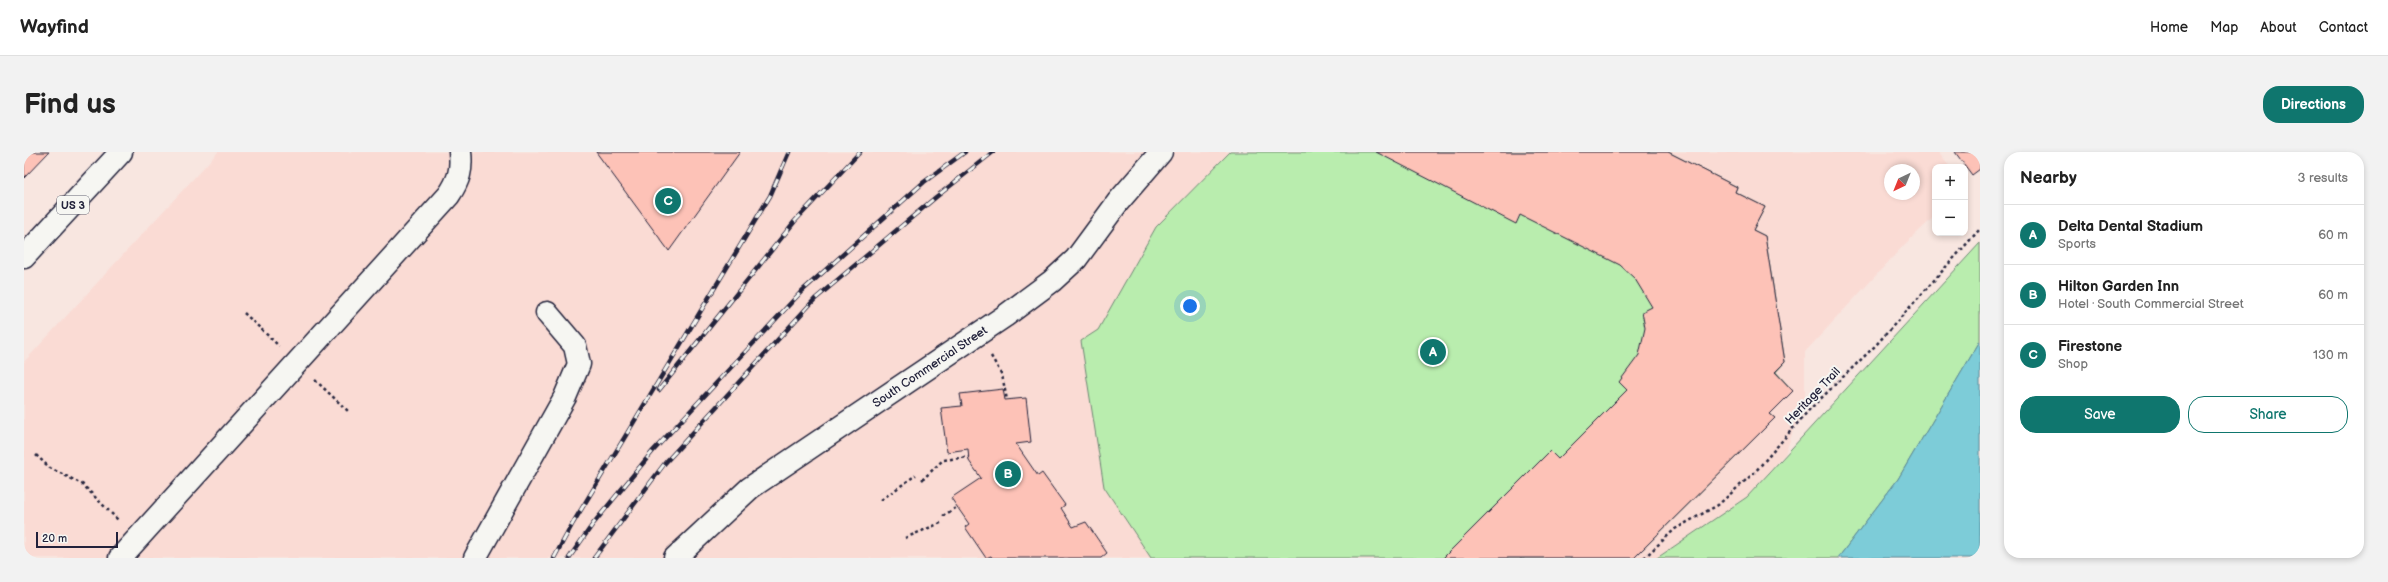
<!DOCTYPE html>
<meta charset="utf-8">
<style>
body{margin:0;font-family:"Balsamiq Sans",sans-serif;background:#f2f2f2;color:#222}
.controls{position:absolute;right:12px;top:12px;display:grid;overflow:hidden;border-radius:8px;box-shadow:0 2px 6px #0003}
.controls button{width:36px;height:36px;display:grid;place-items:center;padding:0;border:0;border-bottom:1px solid #e0e0e0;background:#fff;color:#222;font:20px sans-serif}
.compass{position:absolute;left:1860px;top:12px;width:36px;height:36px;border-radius:50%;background:#fff;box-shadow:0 2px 6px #0003;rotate:223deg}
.scale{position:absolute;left:12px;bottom:10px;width:82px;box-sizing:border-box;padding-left:4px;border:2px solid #22223b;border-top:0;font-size:11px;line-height:14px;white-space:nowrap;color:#22223b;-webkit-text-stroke:3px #f6f6f2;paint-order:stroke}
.you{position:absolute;left:1166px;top:154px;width:14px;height:14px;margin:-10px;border:3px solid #fff;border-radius:50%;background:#1a73e8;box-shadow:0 0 0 6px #1a73e833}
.badge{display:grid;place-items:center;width:26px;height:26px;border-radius:50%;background:#0f766e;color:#fff;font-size:13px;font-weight:700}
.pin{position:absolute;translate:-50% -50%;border:2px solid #fff;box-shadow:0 1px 4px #0006}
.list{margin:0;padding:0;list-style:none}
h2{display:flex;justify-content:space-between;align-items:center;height:52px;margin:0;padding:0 16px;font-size:17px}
h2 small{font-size:13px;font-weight:400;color:#767676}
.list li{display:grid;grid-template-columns:26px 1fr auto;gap:12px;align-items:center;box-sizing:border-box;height:60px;padding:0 16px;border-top:1px solid #e0e0e0}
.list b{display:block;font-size:15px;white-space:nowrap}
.list p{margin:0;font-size:13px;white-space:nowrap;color:#767676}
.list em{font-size:13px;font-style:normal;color:#767676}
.actions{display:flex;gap:8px;padding:12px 16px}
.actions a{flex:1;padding:9px 0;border:1px solid #0f766e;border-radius:16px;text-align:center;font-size:14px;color:#0f766e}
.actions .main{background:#0f766e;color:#fff}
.map{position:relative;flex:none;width:1956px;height:406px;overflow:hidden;border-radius:16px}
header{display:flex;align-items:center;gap:24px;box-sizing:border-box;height:56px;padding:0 20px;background:#fff;border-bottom:1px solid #e0e0e0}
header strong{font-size:19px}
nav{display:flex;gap:22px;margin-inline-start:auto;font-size:14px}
.intro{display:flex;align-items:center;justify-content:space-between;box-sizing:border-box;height:96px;padding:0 24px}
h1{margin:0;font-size:28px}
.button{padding:10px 18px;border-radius:16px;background:#0f766e;color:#fff;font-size:14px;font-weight:700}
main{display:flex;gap:24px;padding:0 24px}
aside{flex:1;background:#fff;border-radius:16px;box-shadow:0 2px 6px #0003}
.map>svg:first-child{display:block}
</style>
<header>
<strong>Wayfind</strong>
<nav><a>Home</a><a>Map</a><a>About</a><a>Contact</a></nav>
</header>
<div class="intro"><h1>Find us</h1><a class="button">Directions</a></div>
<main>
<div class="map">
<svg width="1956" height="406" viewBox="0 0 1956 406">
<rect width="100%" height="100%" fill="#f8e6e0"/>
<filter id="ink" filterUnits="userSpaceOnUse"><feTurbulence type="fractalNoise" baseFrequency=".025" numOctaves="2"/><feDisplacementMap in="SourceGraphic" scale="8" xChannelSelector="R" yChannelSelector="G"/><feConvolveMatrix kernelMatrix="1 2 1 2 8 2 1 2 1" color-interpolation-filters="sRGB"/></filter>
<g filter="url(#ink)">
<!-- built -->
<path fill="#fadbd4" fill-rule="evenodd" d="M 194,0 L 1915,0 L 1926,15 L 1911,15 L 1911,64 L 1880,93 L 1781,200 L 1781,245 L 1761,302 L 1723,345 L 1633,406 L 0,406 L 0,210 ZM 1866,18 L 1890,18 L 1890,42 L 1866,42 Z"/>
<!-- green -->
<path fill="#b9edae" stroke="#6e8874" d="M 1206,0 L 1644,0 L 1713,35 L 1711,40 L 1741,55 L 1729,78 L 1741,84 L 1761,210 L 1752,220 L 1769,239 L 1746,262 L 1751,266 L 1610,406 L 1127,406 L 1080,335 L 1057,189 L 1074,178 L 1132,75 Z
M 1956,91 L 1956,189 L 1874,327 L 1814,406 L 1633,406 L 1723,345 Z"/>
<!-- water -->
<path fill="#7dccd8" stroke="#598899" d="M 1956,189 L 1956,406 L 1814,406 L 1874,327 Z"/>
<!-- building -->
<path fill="#fdc2b7" stroke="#22223b" d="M 0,0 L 25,0 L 0,26 Z
M 572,0 L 716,0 L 645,99 Z
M 1352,0 L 1644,0 L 1713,35 L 1711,40 L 1741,55 L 1729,78 L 1741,84 L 1761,210 L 1751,220 L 1769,239 L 1746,262 L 1751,266 L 1610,406 L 1419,406 L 1526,299 L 1534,307 L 1603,238 L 1595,230 L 1615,203 L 1621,176 L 1618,160 L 1628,155 L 1611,127 L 1596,113 L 1496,63 L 1492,72 Z
M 1931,0 L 1956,0 L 1956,17 L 1948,23 Z
M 979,237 L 981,248 L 1002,246 L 1007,290 L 992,292 L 1014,324 L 1018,321 L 1041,353 L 1037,356 L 1049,375 L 1062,370 L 1083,401 L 1077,406 L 968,406 L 967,404 L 962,406 L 941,375 L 945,372 L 927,346 L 957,326 L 945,309 L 944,297 L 923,300 L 917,256 L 938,254 L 936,242 Z"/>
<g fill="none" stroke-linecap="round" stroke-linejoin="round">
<defs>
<path id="minor" d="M 96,406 L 425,43 C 435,28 438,18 436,0
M 451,406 L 541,245 L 555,212 L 551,194 L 523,161
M 651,406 L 726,336 L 981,164 L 1028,129 L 1052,107 L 1094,50 L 1137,0"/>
<path id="major" d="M 0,105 L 97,0"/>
</defs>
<!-- minor casing -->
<use href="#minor" stroke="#22223b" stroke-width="25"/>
<!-- major casing -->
<use href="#major" stroke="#22223b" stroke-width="25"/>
<!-- path -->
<path stroke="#22223b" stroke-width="2.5" stroke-dasharray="3 3" stroke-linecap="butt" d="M 220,161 L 255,194
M 967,204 L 978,223 L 983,248
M 291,228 L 324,259
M 12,303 L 26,316 L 58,332 L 95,369
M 898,328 L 919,308 L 945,305
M 857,348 L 892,323
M 919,364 L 933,355
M 881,386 L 919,370
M 1620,406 L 1651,377 L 1694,353 L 1731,320 L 1784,259 L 1852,193 L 1956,77"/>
<!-- minor -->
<use href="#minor" stroke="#f6f6f2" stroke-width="22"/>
<!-- major -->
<use href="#major" stroke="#f6f6f2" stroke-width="22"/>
<defs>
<path id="rail" d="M 635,238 L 771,69 L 836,0
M 530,406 L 549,371 L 746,44 L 765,0
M 545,406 L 569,372 L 629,299 L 778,139 L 900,30 L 941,0
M 570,406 L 641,311 L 791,147 L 912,45 L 969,0"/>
</defs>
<!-- rail casing -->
<use href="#rail" stroke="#22223b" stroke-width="4.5"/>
<!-- rail -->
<use href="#rail" stroke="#f6f6f2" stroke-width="3" stroke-dasharray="9" stroke-linecap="butt"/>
</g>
</g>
<g text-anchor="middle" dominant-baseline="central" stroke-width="4" stroke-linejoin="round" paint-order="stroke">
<!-- shield labels -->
<rect fill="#f6f6f2" stroke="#626272" stroke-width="1" x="33" y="44" width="32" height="18" rx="3"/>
<g font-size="11" font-weight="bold" fill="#22223b">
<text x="49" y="53">US 3</text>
</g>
<!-- street labels -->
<g font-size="12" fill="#22223b" stroke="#f6f6f2">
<text transform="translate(906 215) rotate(-34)">South Commercial Street</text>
<text transform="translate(1789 244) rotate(-46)">Heritage Trail</text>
</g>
</g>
</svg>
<div class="controls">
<button>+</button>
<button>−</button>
</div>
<svg class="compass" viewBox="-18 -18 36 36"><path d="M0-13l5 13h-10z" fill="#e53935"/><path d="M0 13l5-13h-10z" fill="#767676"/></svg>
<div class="scale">20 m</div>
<div class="you"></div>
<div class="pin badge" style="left:1409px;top:200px">A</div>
<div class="pin badge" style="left:984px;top:322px">B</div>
<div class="pin badge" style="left:644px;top:49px">C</div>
</div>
<aside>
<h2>Nearby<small>3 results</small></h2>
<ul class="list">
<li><span class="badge">A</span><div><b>Delta Dental Stadium</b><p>Sports</p></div><em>60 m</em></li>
<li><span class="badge">B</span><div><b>Hilton Garden Inn</b><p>Hotel · South Commercial Street</p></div><em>60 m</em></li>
<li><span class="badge">C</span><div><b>Firestone</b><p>Shop</p></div><em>130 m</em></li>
</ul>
<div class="actions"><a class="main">Save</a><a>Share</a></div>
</aside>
</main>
